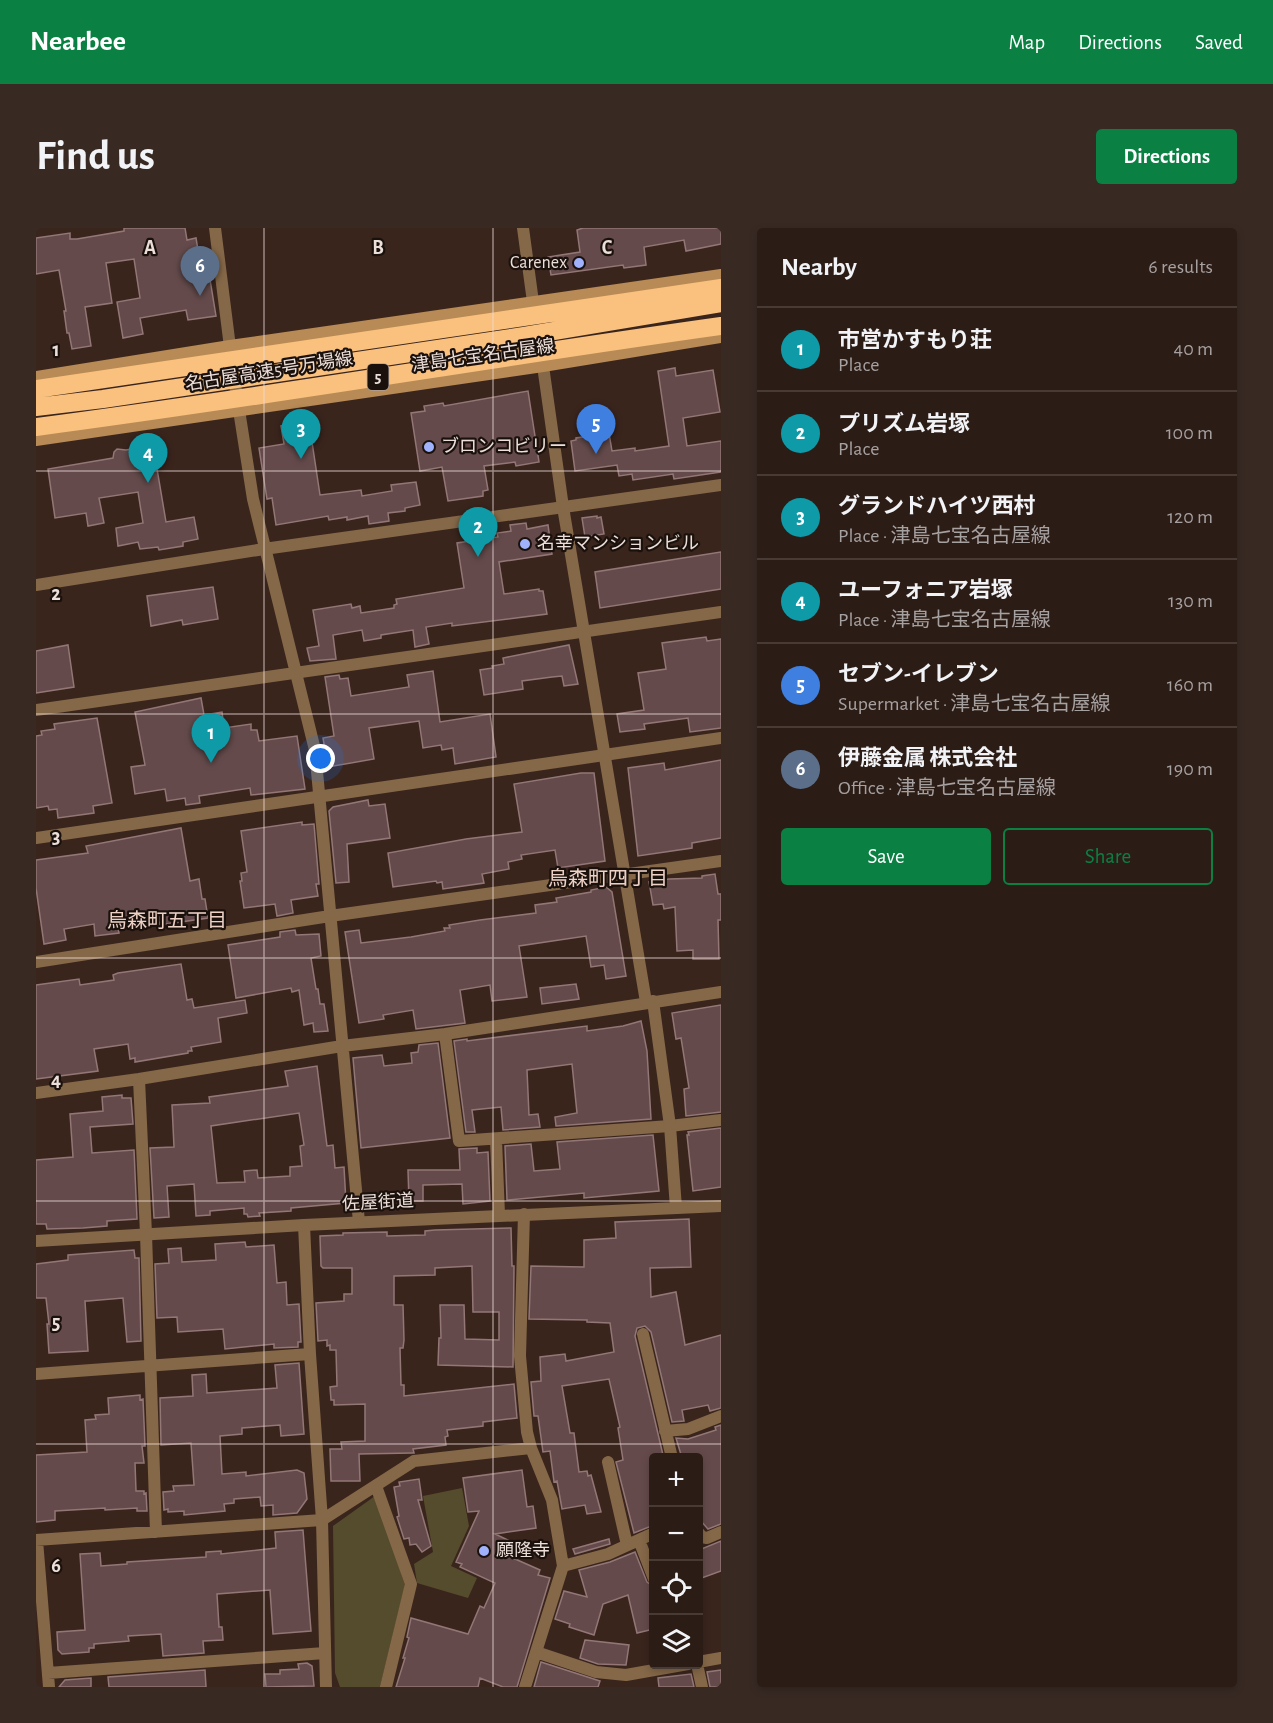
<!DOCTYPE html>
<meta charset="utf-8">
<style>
body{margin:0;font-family:"Alegreya Sans","Noto Sans JP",sans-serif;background:#382923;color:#f1f3f6}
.controls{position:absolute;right:18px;bottom:18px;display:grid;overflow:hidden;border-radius:6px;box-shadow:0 3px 9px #0003}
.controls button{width:54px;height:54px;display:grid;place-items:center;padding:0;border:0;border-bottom:2px solid #483a35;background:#2c1c16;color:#f1f3f6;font:30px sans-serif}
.you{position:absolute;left:285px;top:531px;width:21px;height:21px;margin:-15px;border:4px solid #fff;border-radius:50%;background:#1a73e8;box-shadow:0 0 0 9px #1a73e833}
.badge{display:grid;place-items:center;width:39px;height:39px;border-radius:50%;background:#0b8043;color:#fff;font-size:20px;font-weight:700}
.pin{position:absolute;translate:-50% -50px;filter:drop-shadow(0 2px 3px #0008)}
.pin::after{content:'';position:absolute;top:32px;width:21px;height:18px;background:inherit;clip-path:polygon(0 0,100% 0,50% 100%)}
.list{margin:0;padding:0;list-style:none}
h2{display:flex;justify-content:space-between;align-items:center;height:78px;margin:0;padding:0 24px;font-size:26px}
h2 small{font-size:20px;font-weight:400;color:#a6a1a1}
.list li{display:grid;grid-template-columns:39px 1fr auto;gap:18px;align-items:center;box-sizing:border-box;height:84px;padding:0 24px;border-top:2px solid #483a35}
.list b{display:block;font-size:22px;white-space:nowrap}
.list p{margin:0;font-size:20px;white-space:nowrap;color:#a6a1a1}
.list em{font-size:20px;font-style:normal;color:#a6a1a1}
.actions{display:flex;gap:12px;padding:18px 24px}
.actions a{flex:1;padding:14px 0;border:2px solid #0b8043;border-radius:6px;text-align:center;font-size:21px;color:#0b8043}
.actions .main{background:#0b8043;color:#fff}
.icon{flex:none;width:33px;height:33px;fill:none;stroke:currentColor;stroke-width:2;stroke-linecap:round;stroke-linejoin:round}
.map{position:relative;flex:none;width:685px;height:1459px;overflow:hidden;border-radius:6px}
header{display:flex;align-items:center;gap:36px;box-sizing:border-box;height:84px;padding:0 30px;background:#0b8043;color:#fff}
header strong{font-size:28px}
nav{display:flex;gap:33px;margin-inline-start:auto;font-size:21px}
.intro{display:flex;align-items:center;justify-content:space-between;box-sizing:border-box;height:144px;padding:0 36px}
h1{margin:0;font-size:42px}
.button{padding:15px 27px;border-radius:6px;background:#0b8043;color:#fff;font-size:21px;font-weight:700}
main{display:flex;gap:36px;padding:0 36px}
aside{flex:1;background:#2c1c16;border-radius:6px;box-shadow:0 3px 9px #0003}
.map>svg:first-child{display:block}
</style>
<header>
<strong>Nearbee</strong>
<nav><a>Map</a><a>Directions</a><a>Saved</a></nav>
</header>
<div class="intro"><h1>Find us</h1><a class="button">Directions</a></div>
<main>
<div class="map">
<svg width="685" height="1459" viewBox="0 0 685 1459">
<rect width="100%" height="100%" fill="#3a251d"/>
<!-- green -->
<path fill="#544c2c" d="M 426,1260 L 433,1298 L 415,1338 L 441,1350 L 432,1370 L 381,1355 L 378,1336 L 397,1324 L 387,1268 Z
M 339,1268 L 369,1357 L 344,1459 L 304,1459 L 299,1445 L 297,1298 Z"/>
<!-- building -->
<path fill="#644a4b" stroke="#937777" stroke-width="1.5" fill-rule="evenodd" d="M 88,0 L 149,0 L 151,12 L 160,10 L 163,28 L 170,27 L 180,88 L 152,92 L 150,82 L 104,90 L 107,106 L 87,110 L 81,74 L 104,70 L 98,31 L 70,35 L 76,75 L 49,79 L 55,118 L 36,121 L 33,105 L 31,105 L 28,83 L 30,83 L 23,42 L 0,46 L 0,10 L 34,5 L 34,11 L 41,11 L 88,3 Z
M 547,0 L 685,0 L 685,16 L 650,23 L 648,12 L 608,19 L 610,37 L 588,40 L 587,37 L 515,47 L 512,29 L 544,24 L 541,2 Z
M 639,140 L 640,148 L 677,142 L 684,184 L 647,190 L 651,218 L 685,213 L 685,244 L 638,251 L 637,246 L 597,252 L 596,246 L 583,248 L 581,237 L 539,243 L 535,213 L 540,212 L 540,210 L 573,205 L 576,223 L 599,220 L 599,223 L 633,218 L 622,143 Z
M 492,163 L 503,234 L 480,238 L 479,234 L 448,238 L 452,262 L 447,263 L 447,268 L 412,273 L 406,239 L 384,243 L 375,185 L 389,183 L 388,178 L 407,175 L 408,178 Z
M 273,194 L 284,267 L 325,262 L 326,268 L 356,263 L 355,257 L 380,254 L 384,277 L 369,280 L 369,283 L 352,285 L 353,293 L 333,296 L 332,288 L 311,292 L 311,289 L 293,292 L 292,288 L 240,297 L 236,270 L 231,271 L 223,220 L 248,216 L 245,198 Z
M 117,217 L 130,294 L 158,289 L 162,311 L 147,314 L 147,318 L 123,322 L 122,319 L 104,321 L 102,314 L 82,318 L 80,300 L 107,295 L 102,264 L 63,270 L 68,295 L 52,298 L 50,285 L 19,290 L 12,241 L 77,230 L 78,224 L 81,221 L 90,222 Z
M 561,288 L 561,290 L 565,289 L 568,306 L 549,309 L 546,290 Z
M 490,295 L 491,301 L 512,297 L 516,326 L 463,334 L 468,366 L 503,361 L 503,363 L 507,363 L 511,386 L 416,398 L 416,395 L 390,399 L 393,416 L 379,419 L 377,402 L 345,407 L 345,410 L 328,413 L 326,402 L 297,407 L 300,431 L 274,433 L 271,420 L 283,418 L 277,382 L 315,376 L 316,380 L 324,378 L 325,385 L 358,380 L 358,377 L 361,376 L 360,371 L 428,360 L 421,315 L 462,309 L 461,305 L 475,303 L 474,297 Z
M 685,324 L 685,361 L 564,380 L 559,344 Z
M 177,359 L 182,391 L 147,397 L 146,392 L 115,398 L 111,368 Z
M 670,409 L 671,413 L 685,411 L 685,500 L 654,504 L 652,490 L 608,496 L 609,501 L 584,504 L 581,486 L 608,482 L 602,445 L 630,441 L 626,415 Z
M 32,417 L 38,459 L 0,465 L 0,423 Z
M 533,417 L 542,456 L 528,458 L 526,448 L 516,449 L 486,453 L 487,461 L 448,467 L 444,442 L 457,440 L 456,438 L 468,436 L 467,430 Z
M 397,443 L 404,494 L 454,486 L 460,529 L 419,536 L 417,520 L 406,522 L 405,517 L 387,520 L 383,493 L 333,500 L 338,531 L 292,539 L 287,510 L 298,508 L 289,449 L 303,447 L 304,451 L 312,450 L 315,468 L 373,459 L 371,447 Z
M 165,470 L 168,487 L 186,484 L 188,500 L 215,496 L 215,502 L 221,502 L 223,513 L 261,508 L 269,561 L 215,567 L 214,560 L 163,568 L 164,575 L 150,577 L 149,570 L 131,573 L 129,561 L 99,566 L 95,539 L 109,537 L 99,484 Z
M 61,490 L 76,575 L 57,578 L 58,585 L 22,590 L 21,581 L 13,582 L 12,578 L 0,580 L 0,508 L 6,507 L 5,503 L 19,501 L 18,496 Z
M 685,532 L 685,610 L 656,615 L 656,620 L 602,628 L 592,540 L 628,535 L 629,542 Z
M 545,545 L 558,545 L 569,633 L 522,640 L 519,622 L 485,627 L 486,631 L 472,634 L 473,641 L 446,646 L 448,655 L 407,661 L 406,654 L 401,655 L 400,653 L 357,659 L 352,625 L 430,611 L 486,604 L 478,556 Z
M 332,572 L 333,578 L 349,576 L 354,610 L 311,616 L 313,654 L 300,655 L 293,583 L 297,579 Z
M 266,594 L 266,597 L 278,596 L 283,656 L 280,656 L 282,668 L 255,672 L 257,685 L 241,688 L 239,676 L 208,680 L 204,653 L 206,653 L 205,645 L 211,644 L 205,603 Z
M 145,600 L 154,653 L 163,651 L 166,671 L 169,671 L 172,690 L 124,697 L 123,694 L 82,700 L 83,705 L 59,708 L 58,696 L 28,701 L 30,712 L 8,716 L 0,660 L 0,632 L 52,625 L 50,618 Z
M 679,646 L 682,666 L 685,666 L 685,692 L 682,692 L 683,731 L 657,731 L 657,722 L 641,723 L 639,679 L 628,681 L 627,676 L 617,677 L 613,654 L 633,651 L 666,650 L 666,648 Z
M 570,659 L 576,664 L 590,748 L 570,751 L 568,737 L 555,739 L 550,708 L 483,718 L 491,769 L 456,773 L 454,757 L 424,762 L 429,795 L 380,801 L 377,782 L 347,787 L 348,791 L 323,795 L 309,704 L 323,702 L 325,715 L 375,709 L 409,703 L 408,700 L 414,700 L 413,697 L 444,692 L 500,685 L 499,677 L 521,674 L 520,670 L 555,664 L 555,662 Z
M 259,702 L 260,707 L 283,706 L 285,728 L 275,730 L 280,761 L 282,761 L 284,776 L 288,776 L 292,803 L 278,804 L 277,795 L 268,797 L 263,762 L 256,764 L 255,760 L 200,770 L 192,717 L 244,709 L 244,704 Z
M 145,736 L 151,772 L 156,771 L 158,780 L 209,772 L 211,785 L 182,790 L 185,814 L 155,819 L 156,823 L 152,823 L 152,825 L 99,834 L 99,830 L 94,831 L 92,816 L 58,821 L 62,843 L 0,851 L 0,757 L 43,751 L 44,757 L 78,752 L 77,747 L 82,745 Z
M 540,756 L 543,771 L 506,776 L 504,760 Z
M 685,777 L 685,884 L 650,888 L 648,861 L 653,860 L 645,810 L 640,811 L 636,785 Z
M 605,793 L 611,823 L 615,891 L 520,898 L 519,889 L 541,885 L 536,836 L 491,842 L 493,887 L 502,886 L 504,899 L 467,902 L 465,879 L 436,882 L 439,904 L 430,904 L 418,813 L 431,811 L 431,813 L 551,798 L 551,803 L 587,798 Z
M 402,815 L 414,910 L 325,920 L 317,830 L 346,827 L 348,838 L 376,835 L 375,825 L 382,824 L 383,817 Z
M 281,838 L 291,918 L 297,917 L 299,940 L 308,939 L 310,975 L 255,980 L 255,983 L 223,985 L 224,988 L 212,989 L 211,986 L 208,986 L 208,980 L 174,983 L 174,987 L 160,988 L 158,956 L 131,958 L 133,989 L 118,990 L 114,920 L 138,919 L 136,877 L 174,875 L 173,869 L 252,858 L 249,843 ZM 263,885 L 268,917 L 264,918 L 266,938 L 254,939 L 254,948 L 222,950 L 221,942 L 208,943 L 209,954 L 181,955 L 175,898 Z
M 86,867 L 86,870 L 95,870 L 97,896 L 54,899 L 56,925 L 98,922 L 101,991 L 71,993 L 71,998 L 47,1000 L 11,1001 L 10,996 L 0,996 L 0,932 L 37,929 L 34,886 L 67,883 L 66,869 Z
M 685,900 L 685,959 L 657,963 L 651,907 L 653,907 L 652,904 Z
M 617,907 L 623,963 L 548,970 L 548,965 L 471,972 L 469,918 L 495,916 L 498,943 L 524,941 L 521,914 Z
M 441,920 L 441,925 L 452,924 L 454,973 L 427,976 L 426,956 L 387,957 L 387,973 L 373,973 L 372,942 L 424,942 L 423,921 Z
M 653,991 L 655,1039 L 614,1040 L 615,1069 L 640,1064 L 649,1117 L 685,1107 L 685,1180 L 674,1183 L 672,1177 L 646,1182 L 648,1193 L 636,1194 L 615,1104 L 609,1098 L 601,1100 L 599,1108 L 627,1227 L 618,1229 L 618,1297 L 598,1305 L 580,1234 L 587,1232 L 582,1200 L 584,1199 L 573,1151 L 526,1158 L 534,1205 L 538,1205 L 543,1244 L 551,1243 L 552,1248 L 555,1247 L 565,1284 L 551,1286 L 549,1277 L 526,1281 L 521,1253 L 518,1254 L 514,1223 L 507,1224 L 502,1188 L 498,1188 L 495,1154 L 505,1153 L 504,1129 L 529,1126 L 530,1133 L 578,1124 L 574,1095 L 551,1094 L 551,1092 L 493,1091 L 495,1038 L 548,1039 L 548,1012 L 580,1010 L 579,994 Z
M 475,1000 L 476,1038 L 478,1038 L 477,1139 L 402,1137 L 403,1110 L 405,1110 L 404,1077 L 428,1077 L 429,1111 L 463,1112 L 463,1084 L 437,1084 L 436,1038 L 399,1040 L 399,1047 L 358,1048 L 358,1077 L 367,1077 L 368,1112 L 367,1120 L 364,1120 L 365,1157 L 368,1157 L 368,1168 L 478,1156 L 481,1190 L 447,1194 L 447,1198 L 411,1202 L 412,1208 L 409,1209 L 410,1217 L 377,1221 L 378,1225 L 376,1225 L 323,1226 L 324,1253 L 295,1253 L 294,1221 L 306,1221 L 305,1214 L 329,1213 L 329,1176 L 298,1177 L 298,1172 L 295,1172 L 294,1159 L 301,1158 L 300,1122 L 294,1122 L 294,1117 L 291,1118 L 291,1112 L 282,1113 L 280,1075 L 308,1073 L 308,1066 L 316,1066 L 316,1040 L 287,1040 L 285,1038 L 284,1008 L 307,1007 L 307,1005 L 351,1004 L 351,1008 L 389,1007 L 389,1003 L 399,1002 Z
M 209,1014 L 210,1019 L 238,1017 L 241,1055 L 250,1054 L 251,1077 L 263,1076 L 265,1114 L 262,1114 L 262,1119 L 238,1120 L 238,1116 L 189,1121 L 187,1101 L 142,1104 L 141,1089 L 121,1090 L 119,1036 L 133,1035 L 132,1021 L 145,1020 L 146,1034 L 180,1032 L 179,1016 Z
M 98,1022 L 99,1030 L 103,1030 L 105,1113 L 91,1114 L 87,1070 L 52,1073 L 49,1073 L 52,1123 L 13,1125 L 11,1096 L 13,1096 L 10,1070 L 0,1070 L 0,1036 L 32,1032 L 32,1027 Z
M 263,1135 L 268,1206 L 245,1208 L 244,1197 L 206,1200 L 206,1206 L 184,1208 L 186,1246 L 210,1244 L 210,1248 L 261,1242 L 268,1245 L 271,1271 L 261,1285 L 237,1287 L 237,1277 L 225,1278 L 224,1269 L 198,1271 L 198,1275 L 188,1276 L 189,1283 L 148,1287 L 148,1283 L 132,1284 L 132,1281 L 128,1282 L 127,1264 L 138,1263 L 137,1258 L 158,1257 L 155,1215 L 125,1217 L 124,1170 L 157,1168 L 156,1147 L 170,1146 L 171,1165 L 241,1160 L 239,1137 Z
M 104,1167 L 104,1172 L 107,1171 L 109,1218 L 106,1218 L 108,1235 L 99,1235 L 100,1263 L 108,1263 L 108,1266 L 110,1265 L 111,1283 L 101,1283 L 101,1280 L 69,1282 L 69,1280 L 19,1283 L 19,1292 L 0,1294 L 0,1227 L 51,1224 L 49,1192 L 60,1191 L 59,1187 L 73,1186 L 72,1170 Z
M 685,1197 L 685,1296 L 672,1301 L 664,1292 L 663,1285 L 663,1230 L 646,1230 L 640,1210 L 652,1211 L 680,1202 L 679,1199 Z
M 486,1242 L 491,1279 L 497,1278 L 500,1300 L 459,1306 L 476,1314 L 470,1327 L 504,1342 L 502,1347 L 514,1350 L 481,1459 L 467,1459 L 444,1450 L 442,1459 L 360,1459 L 369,1430 L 367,1430 L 373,1410 L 371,1409 L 375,1390 L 432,1406 L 444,1378 L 448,1380 L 459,1355 L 424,1339 L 426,1336 L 420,1334 L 443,1283 L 432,1284 L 427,1250 Z
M 383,1251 L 386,1272 L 382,1272 L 395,1318 L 386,1324 L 380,1316 L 374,1317 L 373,1310 L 368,1311 L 361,1289 L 363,1288 L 358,1259 L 364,1258 L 363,1254 Z
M 267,1302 L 275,1403 L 237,1406 L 234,1362 L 181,1366 L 183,1399 L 186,1399 L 187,1412 L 167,1413 L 168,1425 L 127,1428 L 125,1406 L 92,1408 L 93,1413 L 58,1416 L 58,1420 L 53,1420 L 53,1424 L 26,1426 L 22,1422 L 21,1404 L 49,1402 L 44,1326 L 64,1325 L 65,1338 L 91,1336 L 91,1334 L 170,1329 L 170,1324 L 185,1323 L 185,1326 L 240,1320 L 239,1304 Z
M 573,1311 L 574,1316 L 539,1326 L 537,1321 Z
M 685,1313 L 685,1343 L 663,1351 L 663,1322 Z
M 599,1324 L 611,1354 L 618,1359 L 618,1401 L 601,1405 L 592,1367 L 567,1376 L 558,1407 L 533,1399 L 534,1396 L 519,1391 L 528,1363 L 551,1369 L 543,1342 L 574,1334 Z
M 549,1412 L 593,1417 L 590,1437 L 562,1436 L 544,1430 Z
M 505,1434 L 564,1453 L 562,1459 L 498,1459 Z
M 271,1435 L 276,1438 L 278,1458 L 230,1459 L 229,1446 L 244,1446 L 244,1442 L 263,1441 L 262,1436 Z
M 169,1442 L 170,1459 L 73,1459 L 72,1449 Z
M 685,1442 L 685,1459 L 674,1459 L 671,1444 Z
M 655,1446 L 658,1459 L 623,1459 L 622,1450 Z
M 55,1450 L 55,1459 L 23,1459 L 29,1452 Z"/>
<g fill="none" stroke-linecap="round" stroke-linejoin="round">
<!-- minor -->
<path stroke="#856848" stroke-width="12" d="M 179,0 L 195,127
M 197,144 L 217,271 L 279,522 L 323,994
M 0,357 L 228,321 L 685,257
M 0,482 L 685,384
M 0,610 L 685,510
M 0,734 L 294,688 L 685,633
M 409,806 L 423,913 L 634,898 L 685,892
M 103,851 L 110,1006 L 120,1304
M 0,865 L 103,851 L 306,818 L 409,806 L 685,764
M 460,911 L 463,987
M 488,986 L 484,1128 L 491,1204 L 495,1220 L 516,1272 L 527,1338 L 489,1459
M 268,997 L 274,1126 L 286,1292 L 290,1459
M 607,1106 L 636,1230
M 0,1146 L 274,1126
M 629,1203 L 652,1201 L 685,1188
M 572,1234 L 591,1317
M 340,1258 L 375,1356 L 350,1459
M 662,1304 L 666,1309 L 671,1310 L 685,1304
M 0,1312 L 286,1292 L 378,1233 L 495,1220
M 1,1312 L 13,1459
M 603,1312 L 618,1351
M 527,1338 L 572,1326 L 618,1305
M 500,1424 L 560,1444 L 590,1447 L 652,1436
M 662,1434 L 685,1430
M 661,1436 L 666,1459
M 12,1445 L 289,1425"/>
<!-- tertiary -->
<path stroke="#856848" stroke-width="12" d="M 487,0 L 497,74
M 507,138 L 527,279 L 610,774
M 617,773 L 634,898 L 640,980
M 0,1013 L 268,997 L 685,978"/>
<!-- secondary -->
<path stroke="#b88a55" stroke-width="12" d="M 0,149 L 194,118 L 685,47
M 0,212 L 507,138 L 685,109"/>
<!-- motorway -->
<path stroke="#f9c07e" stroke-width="18" d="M 0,161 L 685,60
M 0,179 L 67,171 L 488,108 L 685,75
M 0,199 C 229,169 456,130 685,98"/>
</g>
<!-- grid -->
<path fill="none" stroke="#ecded8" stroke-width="1.5" stroke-opacity="0.55" d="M 228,0 L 228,1459M 457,0 L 457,1459M 0,243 L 685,243M 0,486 L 685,486M 0,730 L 685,730M 0,973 L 685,973M 0,1216 L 685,1216"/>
<!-- markers -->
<g fill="#a1b2fd" stroke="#1a110d" stroke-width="2">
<circle cx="543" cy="35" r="6"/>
<circle cx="393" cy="219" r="6"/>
<circle cx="489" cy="316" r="6"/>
<circle cx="448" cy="1323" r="6"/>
</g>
<g text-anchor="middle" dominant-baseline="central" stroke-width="4.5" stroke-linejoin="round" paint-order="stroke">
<!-- shield labels -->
<rect fill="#1a110d" stroke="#ada09b" stroke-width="1.5" x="331.5" y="136" width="21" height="26" rx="4.5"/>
<g font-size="16" font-weight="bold" fill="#ecded8">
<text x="342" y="149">5</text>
</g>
<!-- poi labels -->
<g font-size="18" fill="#ecded8" stroke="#1a110d" text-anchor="start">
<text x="531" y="35" text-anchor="end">Carenex</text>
<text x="405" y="219">ブロンコビリー</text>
<text x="501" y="316">名幸マンションビル</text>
<text x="460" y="1323">願隆寺</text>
</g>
<!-- street labels -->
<g font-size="18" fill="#ecded8" stroke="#1a110d">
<text transform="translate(447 128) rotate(-8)">津島七宝名古屋線</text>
<text transform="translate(233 144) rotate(-9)">名古屋高速5号万場線</text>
<text transform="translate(342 975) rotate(-3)">佐屋街道</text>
</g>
<!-- neighbourhood labels -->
<g font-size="20" fill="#edd1c5" stroke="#1a110d">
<text x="572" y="651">烏森町四丁目</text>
<text x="131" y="693">烏森町五丁目</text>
</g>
</g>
<g font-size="20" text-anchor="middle" font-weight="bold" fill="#ecded8" stroke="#1a110d" stroke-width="4.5" stroke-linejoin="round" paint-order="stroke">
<text x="114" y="26">A</text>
<text x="342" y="26">B</text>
<text x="571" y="26">C</text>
<text x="20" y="128">1</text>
<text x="20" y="372">2</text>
<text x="20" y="615">3</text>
<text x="20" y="858">4</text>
<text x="20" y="1101">5</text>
<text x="20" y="1344">6</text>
</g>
</svg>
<div class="controls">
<button>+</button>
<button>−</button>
<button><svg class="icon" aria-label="locate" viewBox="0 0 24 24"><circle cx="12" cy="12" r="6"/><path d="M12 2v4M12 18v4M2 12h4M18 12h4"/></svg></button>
<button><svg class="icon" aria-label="layers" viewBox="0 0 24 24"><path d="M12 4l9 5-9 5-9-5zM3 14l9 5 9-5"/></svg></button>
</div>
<div class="you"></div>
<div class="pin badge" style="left:175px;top:535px;background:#0f9aa8">1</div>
<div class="pin badge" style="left:442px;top:329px;background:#0f9aa8">2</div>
<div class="pin badge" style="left:265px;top:231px;background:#0f9aa8">3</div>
<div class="pin badge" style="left:112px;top:255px;background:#0f9aa8">4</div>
<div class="pin badge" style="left:560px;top:226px;background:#3f7fe0">5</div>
<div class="pin badge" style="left:164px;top:68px;background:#5c6f8a">6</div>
</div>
<aside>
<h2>Nearby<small>6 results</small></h2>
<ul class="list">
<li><span class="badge" style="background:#0f9aa8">1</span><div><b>市営かすもり荘</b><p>Place</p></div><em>40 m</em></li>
<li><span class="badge" style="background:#0f9aa8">2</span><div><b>プリズム岩塚</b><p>Place</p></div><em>100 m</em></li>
<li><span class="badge" style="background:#0f9aa8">3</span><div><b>グランドハイツ西村</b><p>Place · 津島七宝名古屋線</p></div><em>120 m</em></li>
<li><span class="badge" style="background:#0f9aa8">4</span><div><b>ユーフォニア岩塚</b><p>Place · 津島七宝名古屋線</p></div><em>130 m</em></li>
<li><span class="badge" style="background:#3f7fe0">5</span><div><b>セブン-イレブン</b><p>Supermarket · 津島七宝名古屋線</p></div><em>160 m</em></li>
<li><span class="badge" style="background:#5c6f8a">6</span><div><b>伊藤金属 株式会社</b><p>Office · 津島七宝名古屋線</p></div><em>190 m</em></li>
</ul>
<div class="actions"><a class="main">Save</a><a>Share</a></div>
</aside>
</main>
